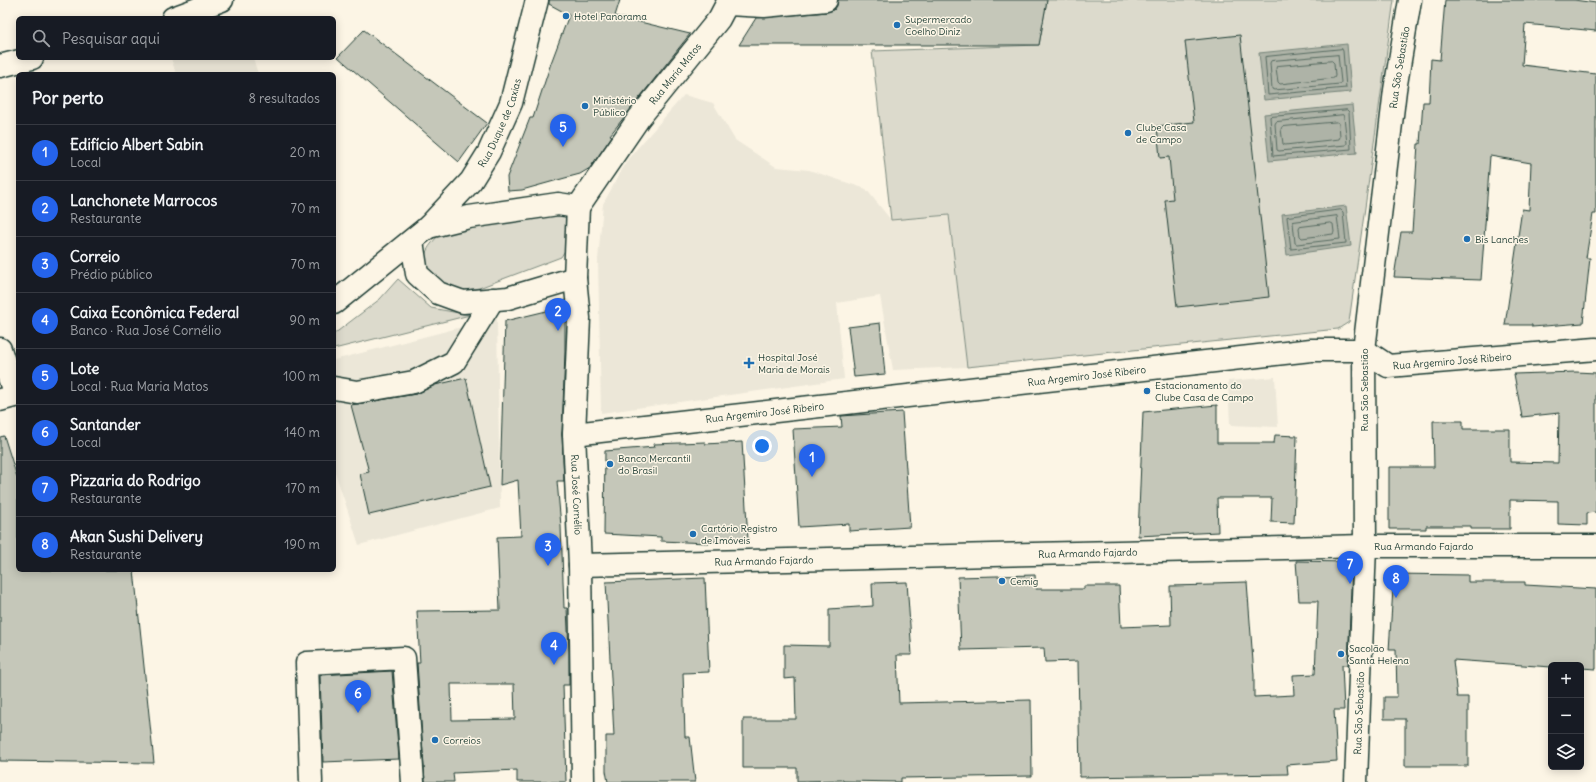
<!DOCTYPE html>
<html lang="pt">
<meta charset="utf-8">
<style>
body{margin:0;font-family:Delius,sans-serif;background:#242831;color:#f1f3f6}
.controls{position:absolute;right:12px;bottom:12px;display:grid;overflow:hidden;border-radius:6px;box-shadow:0 2px 10px #0003}
.controls button{width:36px;height:36px;display:grid;place-items:center;padding:0;border:0;border-bottom:1px solid #363941;background:#171b24;color:#f1f3f6;font:20px sans-serif}
.you{position:absolute;left:762px;top:446px;width:14px;height:14px;margin:-10px;border:3px solid #fff;border-radius:50%;background:#1a73e8;box-shadow:0 0 0 6px #1a73e833}
.badge{display:grid;place-items:center;width:26px;height:26px;border-radius:50%;background:#2563eb;color:#fff;font-size:13px;font-weight:700}
.pin{position:absolute;translate:-50% -33px;filter:drop-shadow(0 1px 2px #0008)}
.pin::after{content:'';position:absolute;top:21px;width:14px;height:12px;background:inherit;clip-path:polygon(0 0,100% 0,50% 100%)}
.list{margin:0;padding:0;list-style:none}
h2{display:flex;justify-content:space-between;align-items:center;height:52px;margin:0;padding:0 16px;font-size:17px}
h2 small{font-size:13px;font-weight:400;color:#9ea1a6}
.list li{display:grid;grid-template-columns:26px 1fr auto;gap:12px;align-items:center;box-sizing:border-box;height:56px;padding:0 16px;border-top:1px solid #363941}
.list b{display:block;font-size:15px;white-space:nowrap}
.list p{margin:0;font-size:13px;white-space:nowrap;color:#9ea1a6}
.list em{font-size:13px;font-style:normal;color:#9ea1a6}
.icon{flex:none;width:22px;height:22px;fill:none;stroke:currentColor;stroke-width:2;stroke-linecap:round;stroke-linejoin:round}
.map{position:relative;flex:none;width:1596px;height:782px;overflow:hidden}
.search{position:absolute;background:#171b24;box-shadow:0 2px 10px #0003;left:16px;top:16px;width:320px;height:44px;display:flex;align-items:center;gap:10px;box-sizing:border-box;padding:0 14px;border-radius:6px;color:#9ea1a6;font-size:15px}
.panel{position:absolute;background:#171b24;box-shadow:0 2px 10px #0003;left:16px;top:72px;width:320px;height:500px;border-radius:6px}
.map>svg:first-child{display:block}
</style>
<div class="map">
<svg width="1596" height="782" viewBox="0 0 1596 782">
<rect width="100%" height="100%" fill="#fcf5e5"/>
<filter id="ink" filterUnits="userSpaceOnUse"><feTurbulence type="fractalNoise" baseFrequency=".025" numOctaves="2"/><feDisplacementMap in="SourceGraphic" scale="8" xChannelSelector="R" yChannelSelector="G"/><feConvolveMatrix kernelMatrix="1 2 1 2 8 2 1 2 1" color-interpolation-filters="sRGB"/></filter>
<g filter="url(#ink)">
<!-- built -->
<path fill="#ece7d8" d="M 171,58 L 253,58 L 258,74 L 176,74 Z
M 684,95 L 713,103 L 735,140 L 776,167 L 809,170 L 866,189 L 891,220 L 949,215 L 967,367 L 893,370 L 880,296 L 837,303 L 844,379 L 601,413 L 598,260 L 603,204 L 628,159 Z
M 497,318 L 500,508 L 359,545 L 334,469 L 334,360 Z
M 1275,377 L 1278,427 L 1230,425 L 1228,381 Z"/>
<!-- green -->
<path fill="#dcdacc" stroke="#7e8c80" d="M 1047,0 L 1394,0 L 1349,322 L 1338,329 L 967,367 L 949,215 L 891,220 L 872,51 L 1039,45 Z
M 559,213 L 568,219 L 569,244 L 561,257 L 479,288 L 455,292 L 423,274 C 423,253 427,247 442,232 Z
M 398,279 L 431,308 L 470,315 L 334,349 L 334,334 L 380,299 Z"/>
<!-- water -->
<path fill="#aeb3a7" stroke="#758479" d="M 1347,44 L 1351,92 L 1264,100 L 1259,53 Z
M 1352,105 L 1357,153 L 1269,161 L 1264,114 Z
M 1346,206 L 1351,246 L 1287,255 L 1282,214 Z"/>
<g fill="none" stroke-linecap="round" stroke-linejoin="round">
<!-- shore -->
<path stroke="#586c62" stroke-width="1" d="M 1342,49 L 1343,51 L 1346,88 L 1268,95 L 1265,57 Z
M 1338,55 L 1341,82 L 1340,84 L 1274,90 L 1272,89 L 1270,63 L 1271,61 Z
M 1332,61 L 1334,63 L 1335,76 L 1334,78 L 1280,84 L 1278,82 L 1276,68 L 1277,66 Z
M 1347,110 L 1349,112 L 1351,149 L 1273,156 L 1270,117 Z
M 1343,115 L 1344,117 L 1347,143 L 1346,145 L 1279,151 L 1277,150 L 1275,124 L 1276,122 Z
M 1337,122 L 1339,123 L 1340,137 L 1339,139 L 1285,145 L 1283,144 L 1281,129 L 1282,127 Z
M 1341,210 L 1343,212 L 1346,243 L 1291,249 L 1287,217 Z
M 1337,216 L 1340,239 L 1297,244 L 1295,243 L 1293,222 Z
M 1331,223 L 1333,224 L 1334,232 L 1333,234 L 1302,238 L 1300,236 L 1299,229 L 1300,227 Z"/>
</g>
<!-- building -->
<path fill="#c5c7b9" stroke="#1f3d34" fill-rule="evenodd" d="M 549,0 L 620,0 L 615,16 L 690,34 L 610,135 L 612,136 L 590,168 L 580,174 L 565,178 L 522,190 L 508,191 L 507,177 L 530,118 L 533,118 L 551,63 L 569,15 L 549,4 Z
M 838,0 L 1047,0 L 1039,45 L 739,45 L 756,18 L 827,12 L 834,10 L 837,6 Z
M 1445,0 L 1574,0 L 1596,3 L 1596,31 L 1525,24 L 1522,65 L 1596,74 L 1596,214 L 1593,214 L 1586,258 L 1590,258 L 1583,323 L 1532,327 L 1532,325 L 1505,325 L 1522,209 L 1529,210 L 1531,163 L 1490,156 L 1481,280 L 1394,277 L 1401,232 L 1412,232 L 1418,144 L 1420,144 L 1423,102 L 1429,102 L 1431,59 L 1440,60 Z
M 364,30 L 487,123 L 459,162 L 338,57 Z
M 1240,35 L 1269,297 L 1177,307 L 1165,200 L 1173,199 L 1169,157 L 1160,158 L 1157,126 L 1194,122 L 1185,41 Z
M 563,307 L 565,317 L 565,352 L 562,435 L 564,481 L 557,481 L 561,526 L 564,608 L 567,608 L 569,651 L 569,685 L 563,685 L 566,782 L 517,782 L 517,770 L 453,773 L 454,782 L 425,782 L 417,663 L 420,663 L 417,611 L 500,610 L 497,537 L 521,536 L 518,480 L 500,485 L 505,321 ZM 451,684 L 514,684 L 515,719 L 452,720 Z
M 880,323 L 885,374 L 854,377 L 848,327 Z
M 1576,372 L 1596,373 L 1596,512 L 1587,513 L 1587,525 L 1558,524 L 1558,501 L 1510,500 L 1510,529 L 1471,529 L 1471,526 L 1426,526 L 1426,529 L 1389,529 L 1389,467 L 1434,467 L 1433,421 L 1463,421 L 1463,429 L 1510,429 L 1510,462 L 1558,463 L 1559,413 L 1522,417 L 1514,374 Z
M 466,378 L 490,487 L 369,515 L 360,474 L 369,472 L 351,405 L 416,394 L 435,385 Z
M 1217,405 L 1217,443 L 1274,443 L 1275,435 L 1297,436 L 1294,523 L 1271,522 L 1272,498 L 1217,498 L 1218,532 L 1138,536 L 1143,412 Z
M 902,412 L 910,527 L 849,531 L 849,524 L 799,527 L 793,429 L 842,427 L 841,416 Z
M 4,436 L 18,480 L 18,570 L 134,570 L 154,763 L 0,761 L 0,437 Z
M 705,442 L 705,444 L 742,442 L 748,540 L 708,542 L 708,543 L 661,541 L 661,537 L 604,534 L 605,451 L 655,447 L 654,444 Z
M 1296,561 L 1346,562 L 1352,565 L 1348,665 L 1342,665 L 1344,710 L 1334,710 L 1337,761 L 1287,765 L 1288,774 L 1080,777 L 1078,661 L 1045,662 L 1044,648 L 961,650 L 958,577 L 1035,575 L 1036,589 L 1084,589 L 1084,586 L 1119,586 L 1121,627 L 1171,625 L 1170,586 L 1213,585 L 1213,583 L 1247,582 L 1254,675 L 1254,697 L 1294,695 L 1293,675 L 1315,674 L 1318,601 L 1299,601 Z
M 1394,574 L 1468,575 L 1468,582 L 1525,582 L 1525,585 L 1596,589 L 1596,669 L 1581,668 L 1581,665 L 1551,665 L 1551,667 L 1453,660 L 1457,697 L 1468,697 L 1468,766 L 1405,766 L 1405,719 L 1384,719 L 1384,697 L 1397,697 L 1396,650 L 1389,650 Z
M 705,578 L 709,672 L 683,673 L 685,737 L 690,737 L 695,782 L 608,782 L 606,771 L 606,736 L 614,736 L 606,582 Z
M 907,582 L 912,655 L 897,655 L 899,703 L 1031,700 L 1032,776 L 901,778 L 901,782 L 843,781 L 843,780 L 797,781 L 797,768 L 743,768 L 743,719 L 796,719 L 795,678 L 784,679 L 784,645 L 829,646 L 829,609 L 873,606 L 872,583 Z
M 392,671 L 399,759 L 323,762 L 320,675 Z"/>
<g fill="none" stroke-linecap="round" stroke-linejoin="round">
<defs>
<g id="minor">
<path d="M 728,4 L 764,6 L 826,0"/>
<path d="M 173,18 L 222,0"/>
<path d="M 0,66 L 32,58"/>
<path d="M 0,349 L 15,396"/>
<path d="M 334,388 L 357,392 L 414,382 L 454,362 L 493,299"/>
<path id="s1" d="M 574,434 L 1311,350 L 1364,350 L 1388,366 L 1596,349"/>
<path id="s2" d="M 580,565 L 1365,546 L 1596,546"/>
<path d="M 311,782 L 307,663 L 404,658 L 413,782"/>
<path id="s3" d="M 1356,782 L 1365,546 L 1364,350 L 1395,90 L 1410,0"/>
</g>
<g id="major">
<path id="s4" d="M 578,207 L 575,278 L 579,318 L 574,434 L 580,565 L 583,782"/>
<path id="s5" d="M 578,207 L 639,118 L 719,19 L 729,0"/>
<path d="M 428,227 L 469,217 L 558,204 L 578,207"/>
<path d="M 412,241 L 417,274 L 438,293 L 463,302 L 508,298 L 575,278"/>
<path id="s6" d="M 334,303 L 428,227 L 471,181 L 489,152 L 511,103 L 537,0"/>
<path d="M 0,400 L 18,395"/>
</g>
</defs>
<!-- minor casing -->
<use href="#minor" stroke="#1f3d34" stroke-width="25"/>
<!-- major casing -->
<use href="#major" stroke="#1f3d34" stroke-width="25"/>
<!-- minor -->
<use href="#minor" stroke="#fcf5e5" stroke-width="22"/>
<!-- major -->
<use href="#major" stroke="#fcf5e5" stroke-width="22"/>
</g>
</g>
<!-- markers -->
<g fill="#1f6fb2" stroke="#fcf5e5" stroke-width="1.5">
<circle cx="566" cy="16" r="4"/>
<circle cx="897" cy="25" r="4"/>
<circle cx="585" cy="106" r="4"/>
<circle cx="1128" cy="133" r="4"/>
<circle cx="1467" cy="239" r="4"/>
<path d="M747 357h4v4h4v4h-4v4h-4v-4h-4v-4h4z"/>
<circle cx="1147" cy="391" r="4"/>
<circle cx="610" cy="464" r="4"/>
<circle cx="693" cy="534" r="4"/>
<circle cx="1002" cy="581" r="4"/>
<circle cx="1341" cy="654" r="4"/>
<circle cx="435" cy="740" r="4"/>
</g>
<g text-anchor="middle" dominant-baseline="central" stroke-width="3" stroke-linejoin="round" paint-order="stroke">
<!-- poi labels -->
<g font-size="10" fill="#1f3d34" stroke="#fcf5e5" text-anchor="start">
<text x="574" y="16">Hotel Panorama</text>
<text x="905" y="19">Supermercado<tspan x="905" dy="12">Coelho Diniz</tspan></text>
<text x="593" y="100">Ministério<tspan x="593" dy="12">Público</tspan></text>
<text x="1136" y="127">Clube Casa<tspan x="1136" dy="12">de Campo</tspan></text>
<text x="1475" y="239">Bis Lanches</text>
<text x="758" y="357">Hospital José<tspan x="758" dy="12">Maria de Morais</tspan></text>
<text x="1155" y="385">Estacionamento do<tspan x="1155" dy="12">Clube Casa de Campo</tspan></text>
<text x="618" y="458">Banco Mercantil<tspan x="618" dy="12">do Brasil</tspan></text>
<text x="701" y="528">Cartório Registro<tspan x="701" dy="12">de Imóveis</tspan></text>
<text x="1010" y="581">Cemig</text>
<text x="1349" y="648">Sacolão<tspan x="1349" dy="12">Santa Helena</tspan></text>
<text x="443" y="740">Correios</text>
</g>
<!-- street labels -->
<g font-size="10" fill="#1f3d34" stroke="#fcf5e5">
<text stroke="none"><textPath href="#s3" startOffset="717">Rua São Sebastião</textPath></text>
<text stroke="none"><textPath href="#s5" startOffset="165">Rua Maria Matos</textPath></text>
<text stroke="none"><textPath href="#s6" startOffset="249">Rua Duque de Caxias</textPath></text>
<text stroke="none"><textPath href="#s1" startOffset="888">Rua Argemiro José Ribeiro</textPath></text>
<text stroke="none"><textPath href="#s1" startOffset="516">Rua Argemiro José Ribeiro</textPath></text>
<text transform="translate(1364 390) rotate(-90)">Rua São Sebastião</text>
<text stroke="none"><textPath href="#s1" startOffset="192">Rua Argemiro José Ribeiro</textPath></text>
<text stroke="none"><textPath href="#s4" startOffset="288">Rua José Cornélio</textPath></text>
<text stroke="none"><textPath href="#s2" startOffset="844">Rua Armando Fajardo</textPath></text>
<text stroke="none"><textPath href="#s2" startOffset="508">Rua Armando Fajardo</textPath></text>
<text stroke="none"><textPath href="#s2" startOffset="184">Rua Armando Fajardo</textPath></text>
<text stroke="none"><textPath href="#s3" startOffset="69">Rua São Sebastião</textPath></text>
</g>
</g>
</svg>
<div class="controls">
<button>+</button>
<button>−</button>
<button><svg class="icon" aria-label="layers" viewBox="0 0 24 24"><path d="M12 4l9 5-9 5-9-5zM3 14l9 5 9-5"/></svg></button>
</div>
<div class="you"></div>
<div class="pin badge" style="left:812px;top:477px">1</div>
<div class="pin badge" style="left:558px;top:331px">2</div>
<div class="pin badge" style="left:548px;top:566px">3</div>
<div class="pin badge" style="left:554px;top:665px">4</div>
<div class="pin badge" style="left:563px;top:147px">5</div>
<div class="pin badge" style="left:358px;top:713px">6</div>
<div class="pin badge" style="left:1350px;top:584px">7</div>
<div class="pin badge" style="left:1396px;top:598px">8</div>
<div class="search"><svg class="icon" aria-label="search" viewBox="0 0 24 24"><circle cx="10" cy="10" r="6"/><path d="M15 15l6 6"/></svg>Pesquisar aqui</div>
<section class="panel">
<h2>Por perto<small>8 resultados</small></h2>
<ul class="list">
<li><span class="badge">1</span><div><b>Edifício Albert Sabin</b><p>Local</p></div><em>20 m</em></li>
<li><span class="badge">2</span><div><b>Lanchonete Marrocos</b><p>Restaurante</p></div><em>70 m</em></li>
<li><span class="badge">3</span><div><b>Correio</b><p>Prédio público</p></div><em>70 m</em></li>
<li><span class="badge">4</span><div><b>Caixa Econômica Federal</b><p>Banco · Rua José Cornélio</p></div><em>90 m</em></li>
<li><span class="badge">5</span><div><b>Lote</b><p>Local · Rua Maria Matos</p></div><em>100 m</em></li>
<li><span class="badge">6</span><div><b>Santander</b><p>Local</p></div><em>140 m</em></li>
<li><span class="badge">7</span><div><b>Pizzaria do Rodrigo</b><p>Restaurante</p></div><em>170 m</em></li>
<li><span class="badge">8</span><div><b>Akan Sushi Delivery</b><p>Restaurante</p></div><em>190 m</em></li>
</ul>
</section>
</div>
